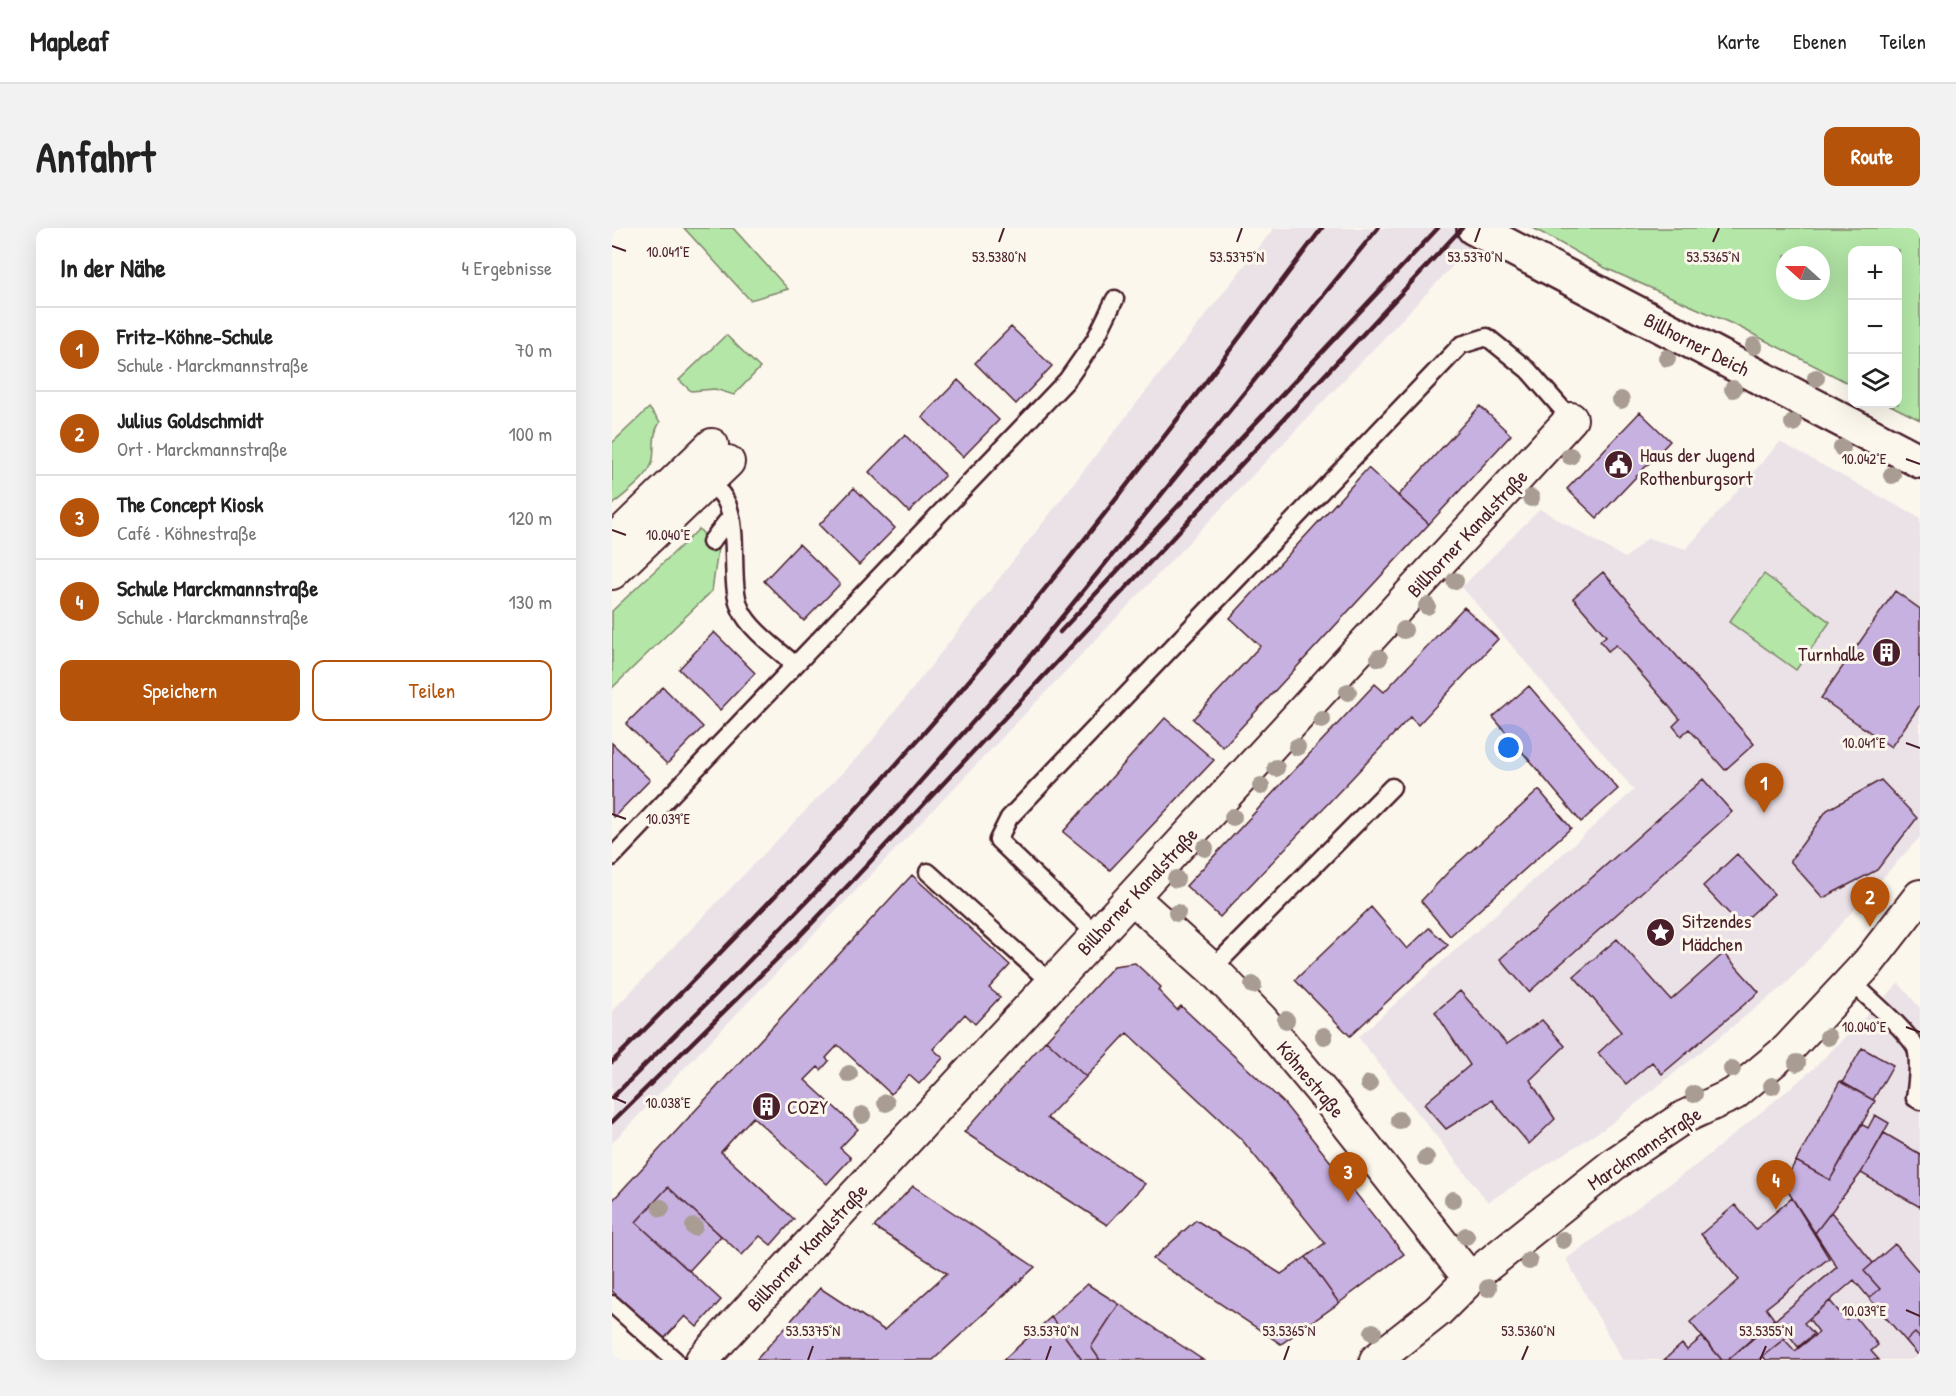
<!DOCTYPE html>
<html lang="de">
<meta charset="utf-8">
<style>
body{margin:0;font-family:"Patrick Hand",sans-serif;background:#f2f2f2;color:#222}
.controls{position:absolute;right:18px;top:18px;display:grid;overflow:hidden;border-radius:12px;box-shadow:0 6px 24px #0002}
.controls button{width:54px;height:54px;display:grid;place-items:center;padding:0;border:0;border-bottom:2px solid #e0e0e0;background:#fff;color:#222;font:30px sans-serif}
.compass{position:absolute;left:1164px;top:18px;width:54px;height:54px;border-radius:50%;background:#fff;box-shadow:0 6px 24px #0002;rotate:291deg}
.you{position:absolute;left:897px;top:520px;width:21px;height:21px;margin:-15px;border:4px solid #fff;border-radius:50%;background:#1a73e8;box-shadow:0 0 0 9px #1a73e833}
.badge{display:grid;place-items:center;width:39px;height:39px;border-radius:50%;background:#b45309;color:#fff;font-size:20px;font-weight:700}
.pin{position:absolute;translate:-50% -50px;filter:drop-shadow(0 2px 3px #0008)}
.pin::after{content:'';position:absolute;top:32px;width:21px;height:18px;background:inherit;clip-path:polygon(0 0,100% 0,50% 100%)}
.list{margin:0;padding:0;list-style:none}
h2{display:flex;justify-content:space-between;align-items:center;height:78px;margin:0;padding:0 24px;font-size:26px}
h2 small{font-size:20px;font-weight:400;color:#767676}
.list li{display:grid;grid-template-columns:39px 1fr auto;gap:18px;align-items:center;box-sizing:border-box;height:84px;padding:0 24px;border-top:2px solid #e0e0e0}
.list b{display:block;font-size:22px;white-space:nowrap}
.list p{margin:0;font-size:20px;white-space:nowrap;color:#767676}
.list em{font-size:20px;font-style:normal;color:#767676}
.actions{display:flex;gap:12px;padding:18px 24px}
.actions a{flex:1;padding:14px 0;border:2px solid #b45309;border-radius:12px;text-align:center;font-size:21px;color:#b45309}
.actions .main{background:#b45309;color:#fff}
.icon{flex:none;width:33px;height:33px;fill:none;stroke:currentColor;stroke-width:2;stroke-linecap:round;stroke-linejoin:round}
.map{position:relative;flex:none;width:1308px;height:1132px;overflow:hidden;border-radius:12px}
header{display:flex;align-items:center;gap:36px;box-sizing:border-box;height:84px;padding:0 30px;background:#fff;border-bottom:2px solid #e0e0e0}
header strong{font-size:28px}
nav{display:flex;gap:33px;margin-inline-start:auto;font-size:21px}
.intro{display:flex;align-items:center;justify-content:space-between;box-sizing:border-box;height:144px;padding:0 36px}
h1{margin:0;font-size:42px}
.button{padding:15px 27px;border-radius:12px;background:#b45309;color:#fff;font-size:21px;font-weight:700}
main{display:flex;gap:36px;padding:0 36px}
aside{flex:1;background:#fff;border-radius:12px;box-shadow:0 6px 24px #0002}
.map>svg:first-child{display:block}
</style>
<header>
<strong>Mapleaf</strong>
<nav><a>Karte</a><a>Ebenen</a><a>Teilen</a></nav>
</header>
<div class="intro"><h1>Anfahrt</h1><a class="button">Route</a></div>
<main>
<aside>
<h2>In der Nähe<small>4 Ergebnisse</small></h2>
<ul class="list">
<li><span class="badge">1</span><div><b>Fritz-Köhne-Schule</b><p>Schule · Marckmannstraße</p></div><em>70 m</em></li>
<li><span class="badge">2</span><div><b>Julius Goldschmidt</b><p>Ort · Marckmannstraße</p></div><em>100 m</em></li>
<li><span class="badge">3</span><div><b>The Concept Kiosk</b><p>Café · Köhnestraße</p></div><em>120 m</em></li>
<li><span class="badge">4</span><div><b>Schule Marckmannstraße</b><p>Schule · Marckmannstraße</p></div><em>130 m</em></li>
</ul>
<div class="actions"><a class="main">Speichern</a><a>Teilen</a></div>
</aside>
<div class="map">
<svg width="1308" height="1132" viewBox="0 0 1308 1132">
<rect width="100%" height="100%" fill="#fbf7ec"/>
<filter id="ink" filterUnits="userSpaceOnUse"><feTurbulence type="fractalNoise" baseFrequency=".0167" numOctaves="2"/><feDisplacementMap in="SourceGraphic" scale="12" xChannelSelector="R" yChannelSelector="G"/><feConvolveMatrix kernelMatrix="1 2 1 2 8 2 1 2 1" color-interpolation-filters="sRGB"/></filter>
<g filter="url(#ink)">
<!-- built -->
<path fill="#ebe2e8" d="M 662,0 L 877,0 L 281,624 L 0,915 L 0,783 L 255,519 Z
M 1168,214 L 1308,290 L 1308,609 L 1175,755 L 996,898 L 876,974 L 746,809 L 1022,562 L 850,359 L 928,281 L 1013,330 L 1036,310 L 1074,321 Z
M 1287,755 L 1308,780 L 1308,1132 L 1010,1132 L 954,1031 L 1088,934 L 1199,843 Z"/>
<!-- green -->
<path fill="#b3e6a7" stroke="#7e8269" stroke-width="1.5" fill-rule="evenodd" d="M 72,0 L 121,0 L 176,61 L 138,72 Z
M 921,0 L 1308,0 L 1308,192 L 1276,176 L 1286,176 L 1286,22 L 1240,22 L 1240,157 L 1125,98 L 991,39 ZM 1173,27 L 1209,27 L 1209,63 L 1173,63 Z
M 114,107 L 148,140 L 122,167 L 103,161 L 79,163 L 67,152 Z
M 37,180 L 48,194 C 40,206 43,218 41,231 C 38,250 13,265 0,277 L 0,215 Z
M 87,301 L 106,321 L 100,363 L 0,460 L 0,383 Z
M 1152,346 L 1218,394 L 1184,442 L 1117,394 Z"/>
<!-- building -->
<path fill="#c7b1e0" stroke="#4a1f2b" stroke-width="1.5" d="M 399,99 L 440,138 L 404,176 L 363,135 Z
M 346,152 L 387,192 L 351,229 L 310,189 Z
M 868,178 L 899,207 L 817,296 L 786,268 Z
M 1028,184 L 1058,213 L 985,290 L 955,261 Z
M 293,207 L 333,247 L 297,284 L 257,244 Z
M 756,240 L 817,296 L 611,519 L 581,491 L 648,418 L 618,390 Z
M 242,260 L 283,300 L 247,337 L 207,297 Z
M 187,316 L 228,356 L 192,393 L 152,353 Z
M 991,344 L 1142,516 L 1113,542 L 1077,501 L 1069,508 L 1061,498 L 1068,491 L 1004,417 L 996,423 L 988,413 L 994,408 L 961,370 Z
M 1283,363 L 1308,381 L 1308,477 L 1279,519 L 1209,470 Z
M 852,379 L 886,411 L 806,497 L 798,489 L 608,689 L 574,658 L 763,456 L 772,464 Z
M 102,404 L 143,445 L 108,482 L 67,441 Z
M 917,458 L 1006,561 L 969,594 L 881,489 Z
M 51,459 L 91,499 L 55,536 L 14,496 Z
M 553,490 L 602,532 L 498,642 L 451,604 Z
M 0,515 L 38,552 L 2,589 L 0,587 Z
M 1091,551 L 1120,584 L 917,764 L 888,731 Z
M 1269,552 L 1305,590 L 1265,642 L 1211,670 L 1178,633 L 1215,582 Z
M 927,562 L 959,600 L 838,708 L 809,673 L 838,642 Z
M 1125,626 L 1162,666 L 1128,697 L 1091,658 Z
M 300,647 L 398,737 L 377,760 L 388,769 L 363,796 L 353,786 L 321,821 L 331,830 L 307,856 L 297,847 L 279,866 L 226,817 L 214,830 L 217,833 L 209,842 L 206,839 L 193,852 L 246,901 L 228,920 L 239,930 L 215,956 L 141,889 L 125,906 L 109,924 L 182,991 L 159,1017 L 148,1008 L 130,1027 L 56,959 L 24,994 L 109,1072 L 85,1099 L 73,1088 L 52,1111 L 0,1063 L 0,973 Z
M 759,679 L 795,721 L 817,700 L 836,717 L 738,808 L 683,752 Z
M 1005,711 L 1059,772 L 1112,725 L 1147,764 L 1050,846 L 1040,834 L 1014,856 L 986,825 L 1009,804 L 962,748 Z
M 523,735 L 549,759 L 546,762 L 565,782 L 569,778 L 671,874 L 792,1026 L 727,1075 L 694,1029 L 713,1015 L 630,912 L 515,805 L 474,849 L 434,812 L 502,738 Z
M 848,763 L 895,816 L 930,792 L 953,818 L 918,852 L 943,891 L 917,916 L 880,872 L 834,901 L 812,876 L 858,837 L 823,784 Z
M 434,812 L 474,849 L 435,890 L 533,956 L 495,997 L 352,904 Z
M 1250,820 L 1281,837 L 1261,872 L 1230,855 Z
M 1228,853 L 1263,873 L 1218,952 L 1184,933 Z
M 1263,887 L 1277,895 L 1249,945 L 1203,1005 L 1171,956 L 1184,933 L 1218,952 L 1249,896 L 1256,900 Z
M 1272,905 L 1308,926 L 1308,979 L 1249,945 Z
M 301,958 L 423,1039 L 321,1132 L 144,1132 L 208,1060 L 272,1102 L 335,1045 L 262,999 Z
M 56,959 L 109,1008 L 77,1043 L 24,994 Z
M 1180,970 L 1217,1030 L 1154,1080 L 1162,1091 L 1116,1132 L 1110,1132 L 1078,1094 L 1127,1052 L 1089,1006 L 1123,977 L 1144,1001 Z
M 1219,984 L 1261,1035 L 1252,1043 L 1268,1061 L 1257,1070 L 1242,1052 L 1192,1095 L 1202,1106 L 1186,1119 L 1177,1107 L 1146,1132 L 1116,1132 L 1225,1039 L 1203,1005 Z
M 584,992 L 669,1046 L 694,1029 L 727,1075 L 669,1116 L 541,1031 Z
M 1283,1016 L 1308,1045 L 1308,1110 L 1303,1105 L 1294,1113 L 1257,1070 L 1268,1061 L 1252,1043 Z
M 475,1056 L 507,1076 L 479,1119 L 488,1132 L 470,1132 L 439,1089 Z
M 1218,1073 L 1234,1092 L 1241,1086 L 1266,1117 L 1259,1123 L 1267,1132 L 1154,1132 L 1151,1128 L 1172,1111 L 1183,1123 L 1207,1104 L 1197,1091 Z
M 507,1076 L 591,1132 L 488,1132 L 479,1119 Z
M 439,1089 L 470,1132 L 391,1132 Z
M 1303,1105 L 1308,1110 L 1308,1129 L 1294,1113 Z
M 1090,1109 L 1110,1132 L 1052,1132 L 1070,1116 L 1075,1122 Z"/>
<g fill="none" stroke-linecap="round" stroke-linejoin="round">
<defs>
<path id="service" d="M 90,254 C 139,266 112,347 129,382 C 138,402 167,422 183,437
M 99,314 L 119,288
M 0,629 L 455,152 L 483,112 L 503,71
M 316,644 L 439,755
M 485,707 L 386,612 L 397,590 L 849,117 L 875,109 L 916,142 L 959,191
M 600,741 L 780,559
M 1239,753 C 1255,769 1294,801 1304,820 C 1308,834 1305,856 1303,870 L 1308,873
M 0,1076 L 63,1132"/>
<path id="minor" d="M 0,314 L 100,217
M 0,345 L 116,234
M 520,669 L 600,741 L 649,791 L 720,876 L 858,1051
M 90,1132 L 485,707 L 959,191
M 764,1132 L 826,1083 L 858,1051 L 1002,936 L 1072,889 L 1122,866 L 1176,821 L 1256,735 L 1308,668"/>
<path id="tertiary" d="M 862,0 L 1308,233"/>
</defs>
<!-- service casing -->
<use href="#service" stroke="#4a1f2b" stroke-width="21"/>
<!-- minor casing -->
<use href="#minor" stroke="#4a1f2b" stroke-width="36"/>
<!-- tertiary casing -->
<use href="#tertiary" stroke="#4a1f2b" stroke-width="38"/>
<!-- service -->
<use href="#service" stroke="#fbf7ec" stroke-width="16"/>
<!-- minor -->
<use href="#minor" stroke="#fbf7ec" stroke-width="32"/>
<!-- tertiary -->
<use href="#tertiary" stroke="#fbf7ec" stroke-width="33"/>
<!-- rail -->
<path stroke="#4a1f2b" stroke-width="4.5" d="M 448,404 L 826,0
M 0,834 C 110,725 217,614 318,498 C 457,339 583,168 710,0
M 0,870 L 126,744 L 283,582 L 406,443 L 766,0
M 0,894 L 180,716 L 243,650 L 850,0"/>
</g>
<!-- trees -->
<g fill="#a89c93">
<circle cx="1142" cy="118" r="9"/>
<circle cx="1055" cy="130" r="9"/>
<circle cx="1204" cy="150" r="9"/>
<circle cx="1121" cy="161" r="9"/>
<circle cx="1009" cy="172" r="9"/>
<circle cx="1181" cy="195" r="9"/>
<circle cx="1230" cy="220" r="9"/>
<circle cx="958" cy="228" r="9"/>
<circle cx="1280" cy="247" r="9"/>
<circle cx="919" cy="270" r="9"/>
<circle cx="843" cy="353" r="9"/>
<circle cx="815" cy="378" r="9"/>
<circle cx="792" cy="402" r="9"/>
<circle cx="767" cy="430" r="9"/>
<circle cx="736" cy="464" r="9"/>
<circle cx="710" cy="492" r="9"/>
<circle cx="685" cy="519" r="9"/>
<circle cx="664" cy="540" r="9"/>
<circle cx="649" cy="558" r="9"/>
<circle cx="621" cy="589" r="9"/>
<circle cx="593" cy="620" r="9"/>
<circle cx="564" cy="651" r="9"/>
<circle cx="565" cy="685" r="9"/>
<circle cx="641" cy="757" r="9"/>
<circle cx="674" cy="792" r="9"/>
<circle cx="712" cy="808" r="9"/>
<circle cx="1216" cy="809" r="9"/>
<circle cx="1185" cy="835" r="9"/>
<circle cx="1120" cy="841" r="9"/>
<circle cx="237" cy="846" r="9"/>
<circle cx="757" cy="856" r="9"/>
<circle cx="1160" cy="858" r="9"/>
<circle cx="1082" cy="866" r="9"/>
<circle cx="274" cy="875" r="9"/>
<circle cx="250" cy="887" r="9"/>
<circle cx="787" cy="892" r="9"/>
<circle cx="814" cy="930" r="9"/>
<circle cx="841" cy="972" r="9"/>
<circle cx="49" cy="980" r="9"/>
<circle cx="82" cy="999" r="9"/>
<circle cx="854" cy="1008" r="9"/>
<circle cx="951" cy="1012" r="9"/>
<circle cx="917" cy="1033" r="9"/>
<circle cx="876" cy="1060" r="9"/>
<circle cx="761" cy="1104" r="9"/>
</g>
</g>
<!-- ticks -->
<path fill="none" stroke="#4a1f2b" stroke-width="2" d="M 387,14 L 392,0M 625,14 L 630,0M 863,14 L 868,0M 1101,14 L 1107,0M 0,18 L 14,23M 1294,231 L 1308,236M 0,302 L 14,307M 1294,515 L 1308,520M 0,586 L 14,591M 1294,799 L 1308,804M 0,869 L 14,875M 1294,1082 L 1308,1088M 196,1132 L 201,1118M 434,1132 L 439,1118M 672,1132 L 677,1118M 910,1132 L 916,1118M 1148,1132 L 1154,1118"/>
<!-- icons -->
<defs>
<symbol id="civic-disc" viewBox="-11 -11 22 22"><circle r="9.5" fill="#4a1f2b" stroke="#fbf7ec"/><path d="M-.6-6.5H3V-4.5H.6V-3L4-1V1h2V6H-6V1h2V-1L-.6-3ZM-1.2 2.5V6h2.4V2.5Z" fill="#fff"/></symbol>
<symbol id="building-disc" viewBox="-11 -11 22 22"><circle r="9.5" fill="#4a1f2b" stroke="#fbf7ec"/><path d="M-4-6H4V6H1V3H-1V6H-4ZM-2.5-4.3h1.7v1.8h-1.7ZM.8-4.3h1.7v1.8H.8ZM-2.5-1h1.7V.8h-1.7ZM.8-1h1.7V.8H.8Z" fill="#fff"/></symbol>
<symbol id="sight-disc" viewBox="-11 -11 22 22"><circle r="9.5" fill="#4a1f2b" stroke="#fbf7ec"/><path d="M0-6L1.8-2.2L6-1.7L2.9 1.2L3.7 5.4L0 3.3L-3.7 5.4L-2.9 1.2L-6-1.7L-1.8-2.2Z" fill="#fff"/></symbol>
</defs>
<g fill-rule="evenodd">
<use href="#civic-disc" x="990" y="220" width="33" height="33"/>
<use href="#building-disc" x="1258" y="408" width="33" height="33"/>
<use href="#sight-disc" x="1032" y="688" width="33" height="33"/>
<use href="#building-disc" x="138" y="862" width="33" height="33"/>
</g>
<g text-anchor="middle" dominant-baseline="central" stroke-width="6" stroke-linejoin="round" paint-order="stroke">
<!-- street labels -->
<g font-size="20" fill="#4a1f2b" stroke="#fbf7ec">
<text transform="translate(1085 116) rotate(27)">Billhorner Deich</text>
<text transform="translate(855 305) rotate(-47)">Billhorner Kanalstraße</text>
<text transform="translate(525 663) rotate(-47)">Billhorner Kanalstraße</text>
<text transform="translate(699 851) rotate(50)">Köhnestraße</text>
<text transform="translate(1032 920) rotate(-34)">Marckmannstraße</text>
<text transform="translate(195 1019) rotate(-47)">Billhorner Kanalstraße</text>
</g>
<!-- poi labels -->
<g font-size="20" fill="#4a1f2b" stroke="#fbf7ec" text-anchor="start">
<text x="1028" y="226">Haus der Jugend<tspan x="1028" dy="23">Rothenburgsort</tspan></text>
<text x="1253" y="425" text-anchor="end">Turnhalle</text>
<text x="1070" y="692">Sitzendes<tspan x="1070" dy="23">Mädchen</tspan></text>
<text x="175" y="878">COZY</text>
</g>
</g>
<g font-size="15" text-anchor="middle" fill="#4a1f2b" stroke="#fbf7ec" stroke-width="6" stroke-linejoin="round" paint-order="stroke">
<text x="56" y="29">10.041°E</text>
<text x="387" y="34">53.5380°N</text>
<text x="625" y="34">53.5375°N</text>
<text x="863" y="34">53.5370°N</text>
<text x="1101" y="34">53.5365°N</text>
<text x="1252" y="236">10.042°E</text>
<text x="56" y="312">10.040°E</text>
<text x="1252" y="520">10.041°E</text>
<text x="56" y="596">10.039°E</text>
<text x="1252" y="804">10.040°E</text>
<text x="56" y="880">10.038°E</text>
<text x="1252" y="1088">10.039°E</text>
<text x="201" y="1108">53.5375°N</text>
<text x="439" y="1108">53.5370°N</text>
<text x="677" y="1108">53.5365°N</text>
<text x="916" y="1108">53.5360°N</text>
<text x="1154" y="1108">53.5355°N</text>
</g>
</svg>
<div class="controls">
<button>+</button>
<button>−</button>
<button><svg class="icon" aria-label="layers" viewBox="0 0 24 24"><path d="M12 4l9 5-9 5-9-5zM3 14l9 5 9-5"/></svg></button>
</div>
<svg class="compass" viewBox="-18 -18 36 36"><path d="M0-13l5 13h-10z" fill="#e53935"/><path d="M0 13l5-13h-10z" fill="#767676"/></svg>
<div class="you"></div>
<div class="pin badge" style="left:1152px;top:585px">1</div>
<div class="pin badge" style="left:1258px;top:699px">2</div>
<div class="pin badge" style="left:736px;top:974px">3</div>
<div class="pin badge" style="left:1164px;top:982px">4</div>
</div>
</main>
